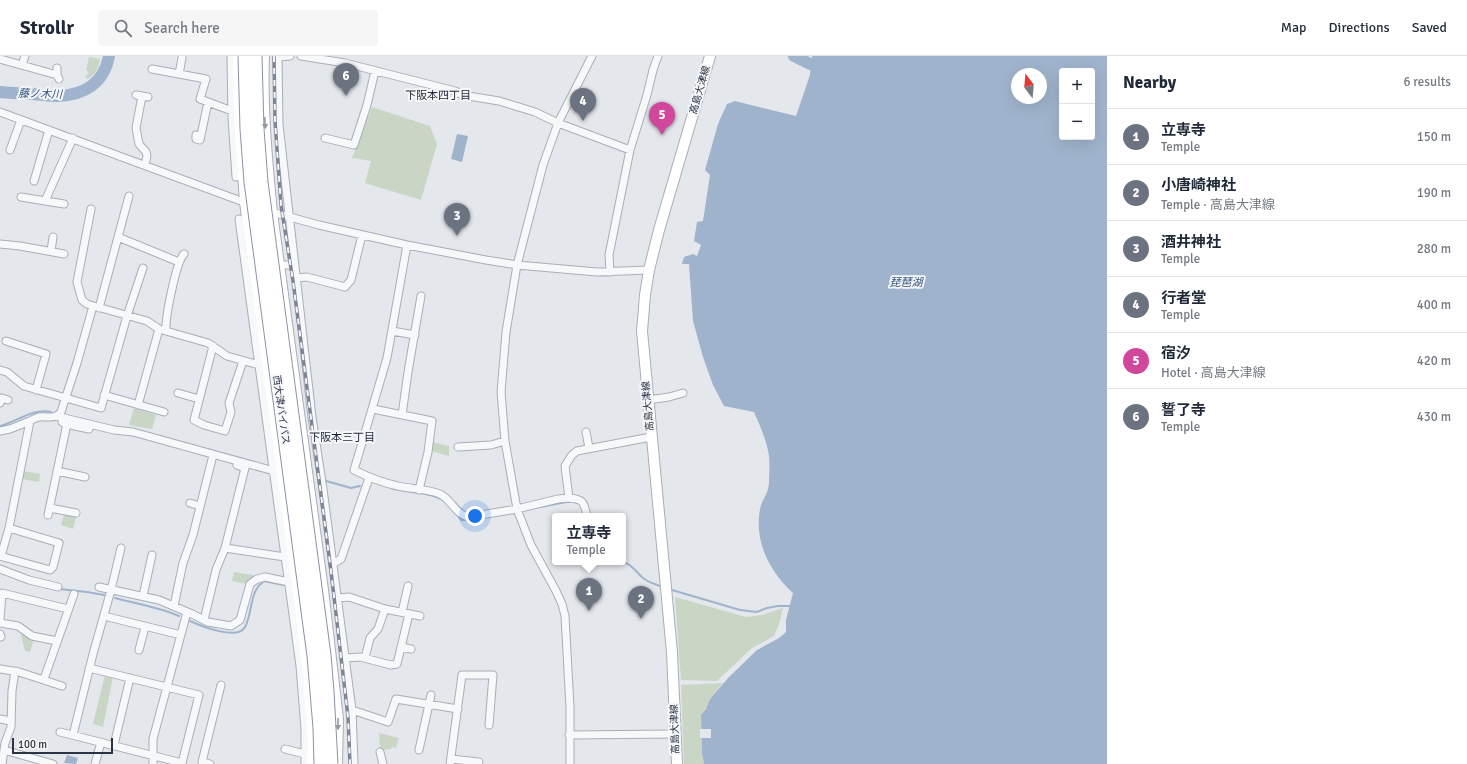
<!DOCTYPE html>
<meta charset="utf-8">
<style>
body{margin:0;font-family:Signika,"Noto Sans JP",sans-serif;background:#f6f6f7;color:#1f2937}
.controls{position:absolute;right:12px;top:12px;display:grid;overflow:hidden;border-radius:4px;box-shadow:0 4px 16px #0002}
.controls button{width:36px;height:36px;display:grid;place-items:center;padding:0;border:0;border-bottom:1px solid #e0e1e3;background:#fff;color:#1f2937;font:20px sans-serif}
.compass{position:absolute;left:1011px;top:12px;width:36px;height:36px;border-radius:50%;background:#fff;box-shadow:0 4px 16px #0002;rotate:344deg}
.scale{position:absolute;left:12px;bottom:10px;width:101px;box-sizing:border-box;padding-left:4px;border:2px solid #2b3445;border-top:0;font-size:11px;line-height:14px;white-space:nowrap;color:#2b3445;-webkit-text-stroke:3px #f4f6f9;paint-order:stroke}
.you{position:absolute;left:475px;top:460px;width:14px;height:14px;margin:-10px;border:3px solid #fff;border-radius:50%;background:#1a73e8;box-shadow:0 0 0 6px #1a73e833}
.badge{display:grid;place-items:center;width:26px;height:26px;border-radius:50%;background:#0f766e;color:#fff;font-size:13px;font-weight:700}
.pin{position:absolute;translate:-50% -33px;filter:drop-shadow(0 1px 2px #0008)}
.pin::after{content:'';position:absolute;top:21px;width:14px;height:12px;background:inherit;clip-path:polygon(0 0,100% 0,50% 100%)}
.popup{position:absolute;left:552px;top:457px;width:74px;height:52px;box-sizing:border-box;display:grid;place-content:center;border-radius:4px;background:#fff;filter:drop-shadow(0 1px 3px #0005);font-size:13px;white-space:nowrap;color:#747a83}
.popup b{font-size:15px;color:#1f2937}
.popup::after{content:'';position:absolute;left:50%;top:100%;margin-left:-8px;border:8px solid transparent;border-top-color:#fff}
.list{margin:0;padding:0;list-style:none}
h2{display:flex;justify-content:space-between;align-items:center;height:52px;margin:0;padding:0 16px;font-size:17px}
h2 small{font-size:13px;font-weight:400;color:#747a83}
.list li{display:grid;grid-template-columns:26px 1fr auto;gap:12px;align-items:center;box-sizing:border-box;height:56px;padding:0 16px;border-top:1px solid #e0e1e3}
.list b{display:block;font-size:15px;white-space:nowrap}
.list p{margin:0;font-size:13px;white-space:nowrap;color:#747a83}
.list em{font-size:13px;font-style:normal;color:#747a83}
.icon{flex:none;width:22px;height:22px;fill:none;stroke:currentColor;stroke-width:2;stroke-linecap:round;stroke-linejoin:round}
.map{position:relative;flex:none;width:1107px;height:708px;overflow:hidden}
header{display:flex;align-items:center;gap:24px;box-sizing:border-box;height:56px;padding:0 20px;background:#fff;border-bottom:1px solid #e0e1e3}
header strong{font-size:19px}
nav{display:flex;gap:22px;margin-inline-start:auto;font-size:14px}
.search{width:280px;height:36px;background:#f6f6f7;display:flex;align-items:center;gap:10px;box-sizing:border-box;padding:0 14px;border-radius:4px;color:#747a83;font-size:15px}
main{display:flex}
aside{flex:1;background:#fff}
.map>svg:first-child{display:block}
</style>
<header>
<strong>Strollr</strong>
<div class="search"><svg class="icon" aria-label="search" viewBox="0 0 24 24"><circle cx="10" cy="10" r="6"/><path d="M15 15l6 6"/></svg>Search here</div>
<nav><a>Map</a><a>Directions</a><a>Saved</a></nav>
</header>
<main>
<div class="map">
<svg width="1107" height="708" viewBox="0 0 1107 708">
<rect width="100%" height="100%" fill="#e4e7ec"/>
<!-- green -->
<path fill="#c9d6c5" d="M 89,1 L 100,3 C 99,12 95,19 87,23 L 85,22 L 89,16 L 86,14 Z
M 372,51 L 430,70 L 437,88 L 421,144 L 365,127 L 371,105 L 352,102 Z
M 134,352 L 156,359 L 152,373 L 129,369 Z
M 432,386 L 449,390 L 449,400 L 431,395 Z
M 23,415 L 40,418 L 39,426 L 22,423 Z
M 64,458 L 76,461 L 73,473 L 61,469 Z
M 234,516 L 253,519 L 252,522 L 247,528 L 232,525 Z
M 675,541 L 746,561 L 762,559 L 783,552 L 780,565 L 774,580 L 752,592 L 717,625 L 681,624 Z
M 23,577 L 34,583 L 30,596 L 25,595 L 21,580 Z
M 105,619 L 113,621 L 103,671 L 93,668 Z
M 723,627 L 710,643 L 706,653 L 701,659 L 702,697 L 704,708 L 684,708 L 681,629 Z
M 379,677 L 399,682 L 396,692 L 392,691 L 391,693 L 382,694 L 380,692 Z"/>
<!-- water -->
<path fill="#9fb4cc" fill-rule="evenodd" d="M 812,0 L 1107,0 L 1107,708 L 704,708 L 702,697 L 701,659 L 706,653 L 710,643 L 729,621 L 757,594 L 779,582 L 786,576 L 786,564 L 793,537 C 769,515 754,485 760,453 C 762,443 768,439 769,427 C 769,419 770,408 769,400 C 767,385 760,370 754,356 L 724,350 L 713,329 L 703,301 L 693,265 L 689,208 L 682,208 L 684,201 L 693,198 L 697,200 L 701,189 L 694,185 L 697,166 L 703,165 L 710,119 L 705,114 L 718,68 L 727,48 L 735,45 L 796,60 L 810,19 ZM 1062,15 L 1092,15 L 1092,81 L 1062,81 ZM 1017,18 L 1041,18 L 1041,42 L 1017,42 Z
M 457,78 L 468,80 L 462,106 L 451,103 Z
M 67,699 L 78,702 L 76,708 L 64,707 Z"/>
<!-- pier -->
<path fill="#e4e7ec" d="M 700,673 L 711,673 L 711,682 L 700,682 Z"/>
<g fill="none" stroke-linecap="round" stroke-linejoin="round">
<!-- stream -->
<path stroke="#9fb4cc" stroke-width="2" d="M 0,370 C 17,366 32,352 51,356
M 326,425 L 351,432 L 360,430
M 391,432 C 407,437 432,436 444,445
M 529,453 L 572,445
M 457,459 L 461,464 L 468,464
M 623,506 C 632,508 636,516 643,522 C 648,526 654,528 660,530
M 59,533 L 87,536 L 104,539
M 672,534 L 740,554 L 757,556 L 767,552 L 778,550 L 791,550
M 115,542 C 137,548 158,551 179,560
M 190,565 C 201,570 238,585 245,571 C 249,564 250,554 252,546 C 254,537 256,531 264,525 L 284,529"/>
<!-- river -->
<path stroke="#9fb4cc" stroke-width="12" d="M 794,0 L 810,8 L 825,9
M 0,36 C 9,37 18,37 28,38 C 38,38 48,40 58,40 C 85,39 104,27 109,0"/>
<defs>
<path id="street" d="M 231,0 L 232,62 L 236,121
M 278,0 L 279,69 L 312,361 L 323,433 L 352,654 L 354,708
M 301,0 L 345,7 L 455,35 L 462,39 L 499,45 L 535,56 L 558,67 L 630,94
M 278,1 L 290,0
M 0,3 L 57,19
M 22,9 L 25,0
M 57,12 L 57,19 L 59,23
M 152,13 L 206,23 L 200,43 L 232,55
M 179,18 L 182,2
M 136,39 L 148,41
M 142,40 L 136,72 L 139,88 L 146,96 L 147,100 L 145,109
M 0,56 L 249,148
M 196,79 L 196,83 L 200,84 L 208,46
M 325,82 L 354,89 L 367,49 L 375,15
M 10,94 L 21,64
M 34,125 L 49,74
M 21,141 L 64,148
M 45,145 L 73,82
M 91,153 L 77,226 L 82,244 L 87,248 L 147,265 L 159,273 L 208,287 L 227,300 L 259,309
M 268,155 L 319,169 L 407,189 L 486,204 L 517,209 L 597,216 L 649,214
M 239,163 L 300,610 L 305,673 L 305,708
M 118,181 L 179,206
M 0,188 L 20,190 L 64,198
M 407,189 L 387,302 L 354,414 C 368,421 383,427 398,430 C 410,433 429,433 440,438 C 452,444 455,458 468,461 L 517,453 L 558,443 L 569,442 L 565,410 L 572,399 L 577,395 L 651,381
M 51,195 L 53,181
M 275,209 L 295,209
M 610,216 L 609,199 L 630,94 L 647,39 L 653,14 L 658,0
M 296,222 L 307,221 L 345,231 L 351,224 L 362,179
M 99,252 L 129,140
M 166,275 C 165,262 176,206 184,198
M 392,275 L 415,279
M 6,285 L 46,298 L 36,334
M 213,290 L 194,364 L 204,369 L 225,375 L 231,356 L 229,347 L 243,305
M 0,314 L 7,316 L 24,330 L 101,352 L 127,260 L 143,212
M 178,337 L 199,343
M 104,339 L 164,356
M 648,344 L 669,341 L 683,337
M 0,347 L 2,342 L 8,344
M 138,349 L 159,273
M 373,353 L 432,365 L 428,396 L 419,434
M 402,359 L 408,316 L 421,240
M 56,360 L 114,374 L 133,376 L 274,415
M 62,366 L 66,368 L 89,373
M 0,375 L 10,373 L 30,365
M 586,376 L 589,392
M 458,391 L 491,389 L 505,385
M 57,415 L 85,421
M 569,442 C 584,443 584,447 587,460
M 190,447 L 200,450
M 50,452 L 76,457
M 48,459 L 68,363
M 225,492 L 285,501
M 0,500 L 50,514 L 53,511 L 59,487 L 9,472
M 1,500 L 9,472 L 30,365 C 33,363 36,362 39,361 C 48,360 55,364 61,356 L 77,307 L 93,250
M 333,508 L 341,503 L 369,422
M 0,513 L 29,524 L 58,531
M 99,531 L 159,544 L 192,558 L 208,566 L 231,570 L 240,564 L 250,528 L 257,523 L 265,521 L 289,526
M 143,540 L 152,499
M 337,542 L 349,541 L 385,553 L 420,560
M 174,550 L 183,507 L 193,479 L 212,403
M 402,556 L 408,530
M 104,560 L 181,579
M 0,564 L 2,537 L 68,553
M 204,564 L 216,514 L 225,492 L 245,412 L 237,409
M 0,567 L 18,570 L 32,580 L 57,585
M 0,578 L 1,581
M 401,591 L 411,593
M 139,594 L 145,571
M 345,602 L 360,601 L 391,609 L 397,608 L 409,558
M 365,602 L 370,582 L 378,573 L 385,553
M 0,613 L 19,616 L 62,630
M 44,623 L 74,538
M 352,654 L 388,666 L 396,643 L 458,653
M 0,663 L 11,665
M 60,676 L 182,707 L 199,639 L 89,612
M 73,679 L 93,598 L 111,534 L 121,492
M 569,679 L 676,678
M 114,689 L 130,622
M 285,693 L 305,698
M 4,694 L 53,708
M 419,694 L 431,639
M 380,696 L 383,708
M 451,703 L 479,706
M 2,708 L 5,687 L 11,671 L 12,635 L 15,615
M 95,708 L 101,686
M 153,708 L 153,683 L 187,556
M 210,708 L 202,706 L 221,629
M 450,708 L 462,619 L 493,619 L 489,669
M 570,708 L 570,651 L 565,560 L 562,548 L 556,535 L 531,489 L 517,453 L 505,385 L 501,336 L 506,276 L 517,209 L 543,109 L 558,67 L 592,0"/>
<path id="secondary" d="M 238,0 L 239,62 L 245,146 L 298,537 L 308,616 L 313,685 L 312,708
M 264,0 C 262,52 267,105 272,157 L 323,534 L 338,663 L 337,708
M 677,708 L 672,596 L 642,275 L 645,239 L 649,214 L 659,174 L 710,0"/>
</defs>
<!-- street casing -->
<use href="#street" stroke="#a9aeb7" stroke-width="9"/>
<!-- secondary casing -->
<use href="#secondary" stroke="#a9aeb7" stroke-width="12"/>
<!-- street -->
<use href="#street" stroke="#f7f8fa" stroke-width="7"/>
<!-- secondary -->
<use href="#secondary" stroke="#fff" stroke-width="10"/>
<defs>
<path id="rail" d="M 274,0 L 275,65 L 281,149 L 293,225 L 331,515 L 348,661 L 350,708"/>
</defs>
<!-- rail casing -->
<use href="#rail" stroke="#7d8696" stroke-width="3.5"/>
<!-- rail -->
<use href="#rail" stroke="#f4f6f9" stroke-width="2" stroke-dasharray="6" stroke-linecap="butt"/>
<defs>
<path id="highway-bridge" d="M 245,0 L 247,73 L 251,126 L 314,600 L 320,672 L 321,708
M 255,0 L 257,73 L 261,126 L 324,599 L 327,635 L 331,708"/>
</defs>
<!-- highway-bridge casing -->
<use href="#highway-bridge" stroke="#8b94a3" stroke-width="15" stroke-linecap="butt"/>
<!-- highway-bridge -->
<use href="#highway-bridge" stroke="#fff" stroke-width="13"/>
</g>
<!-- one-way arrows -->
<defs><path id="oneway-solid" d="M-6-.8H1V-3.2L6.5 0L1 3.2V.8H-6Z"/></defs>
<g fill="#959aa2">
<use href="#oneway-solid" transform="translate(265 67) rotate(87)"/>
<use href="#oneway-solid" transform="translate(338 668) rotate(90)"/>
</g>
<g text-anchor="middle" dominant-baseline="central" stroke-width="4" stroke-linejoin="round" paint-order="stroke">
<!-- street labels -->
<g font-size="10" fill="#2b3445" stroke="#f4f6f9">
<text transform="translate(700 34) rotate(-74)">高島大津線</text>
<text transform="translate(648 350) rotate(-95)">高島大津線</text>
<text transform="translate(281 354) rotate(82)">西大津バイパス</text>
<text transform="translate(675 673) rotate(-92)">高島大津線</text>
</g>
<!-- water labels -->
<g font-size="11" font-style="italic" fill="#34527a" stroke="#f4f6f9">
<text transform="translate(40 38) rotate(1)">藤ノ木川</text>
<text x="906" y="226">琵琶湖</text>
</g>
<!-- neighbourhood labels -->
<g font-size="11" fill="#1d2536" stroke="#f4f6f9">
<text x="438" y="39">下阪本四丁目</text>
<text x="342" y="381">下阪本三丁目</text>
</g>
</g>
</svg>
<div class="controls">
<button>+</button>
<button>−</button>
</div>
<svg class="compass" viewBox="-18 -18 36 36"><path d="M0-13l5 13h-10z" fill="#e53935"/><path d="M0 13l5-13h-10z" fill="#747a83"/></svg>
<div class="scale">100 m</div>
<div class="you"></div>
<div class="pin badge" style="left:589px;top:555px;background:#6b7280">1</div>
<div class="popup"><b>立専寺</b>Temple</div>
<div class="pin badge" style="left:641px;top:563px;background:#6b7280">2</div>
<div class="pin badge" style="left:457px;top:180px;background:#6b7280">3</div>
<div class="pin badge" style="left:583px;top:65px;background:#6b7280">4</div>
<div class="pin badge" style="left:662px;top:79px;background:#d1479c">5</div>
<div class="pin badge" style="left:346px;top:40px;background:#6b7280">6</div>
</div>
<aside>
<h2>Nearby<small>6 results</small></h2>
<ul class="list">
<li><span class="badge" style="background:#6b7280">1</span><div><b>立専寺</b><p>Temple</p></div><em>150 m</em></li>
<li><span class="badge" style="background:#6b7280">2</span><div><b>小唐崎神社</b><p>Temple · 高島大津線</p></div><em>190 m</em></li>
<li><span class="badge" style="background:#6b7280">3</span><div><b>酒井神社</b><p>Temple</p></div><em>280 m</em></li>
<li><span class="badge" style="background:#6b7280">4</span><div><b>行者堂</b><p>Temple</p></div><em>400 m</em></li>
<li><span class="badge" style="background:#d1479c">5</span><div><b>宿汐</b><p>Hotel · 高島大津線</p></div><em>420 m</em></li>
<li><span class="badge" style="background:#6b7280">6</span><div><b>誓了寺</b><p>Temple</p></div><em>430 m</em></li>
</ul>
</aside>
</main>
